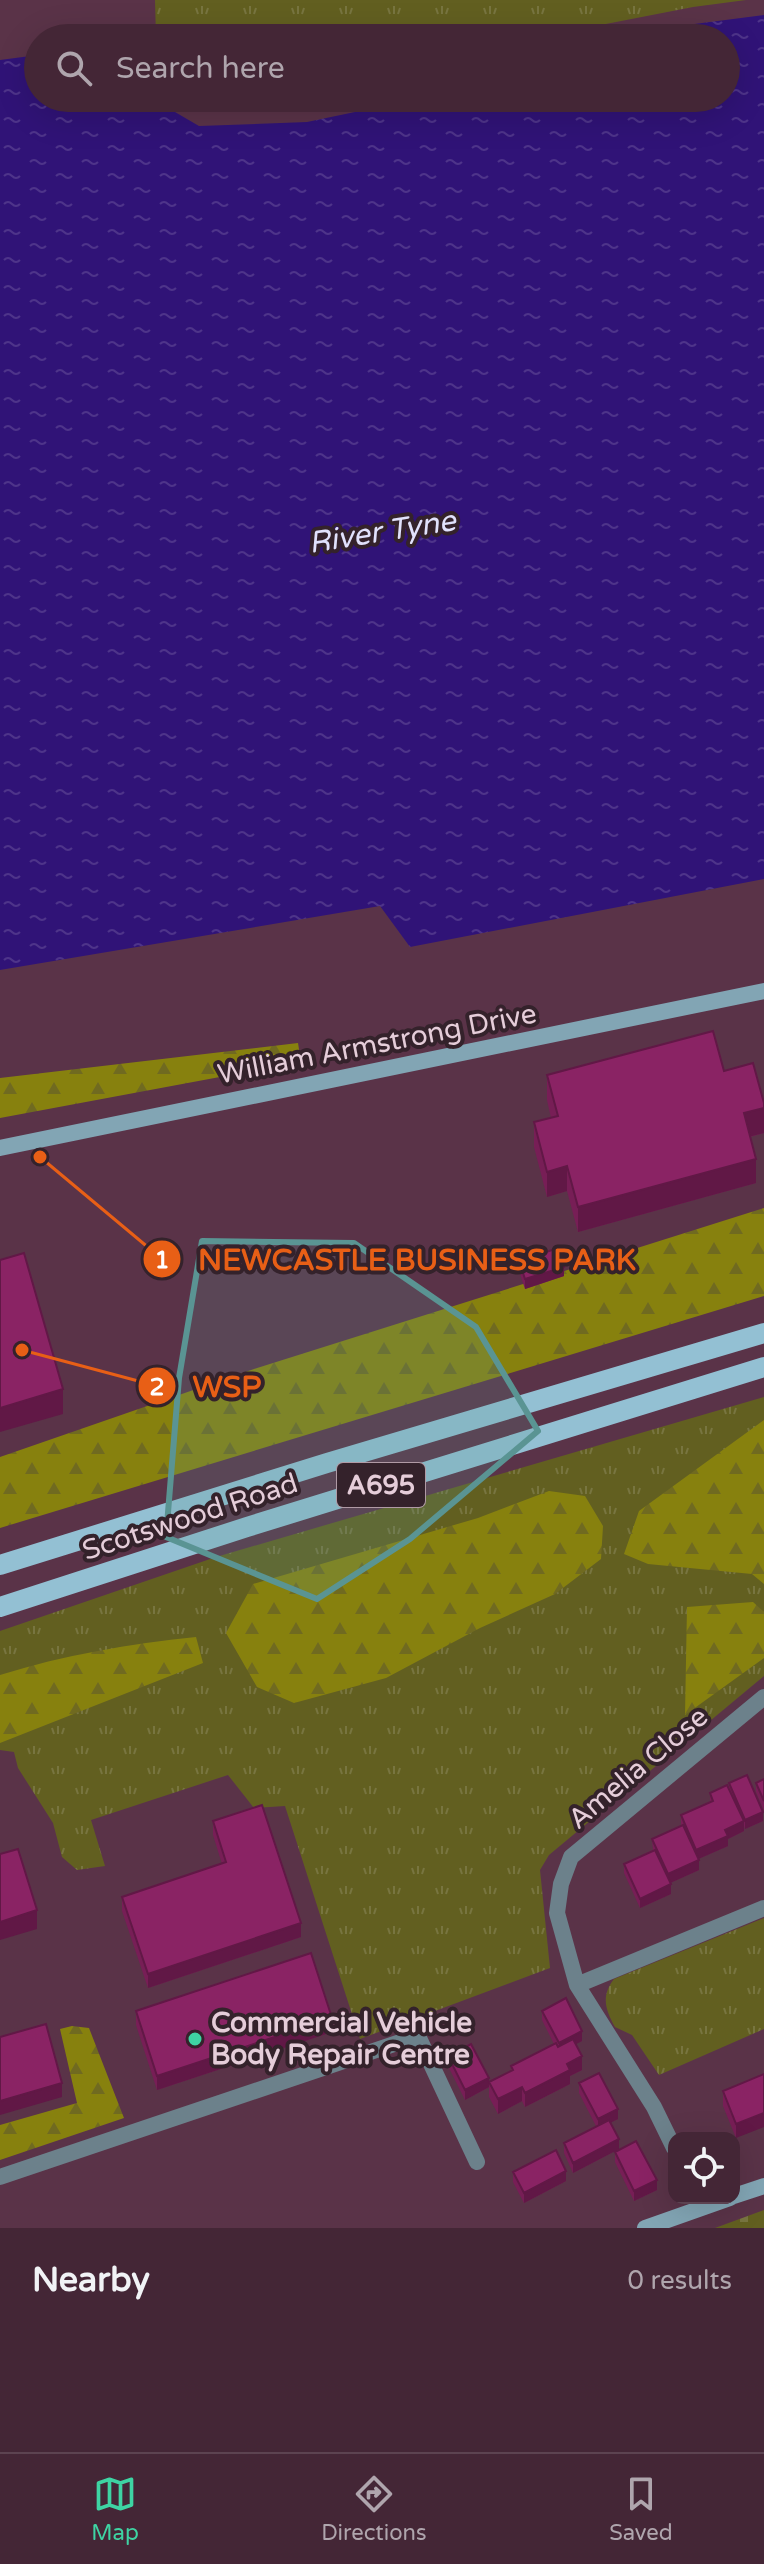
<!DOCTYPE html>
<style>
body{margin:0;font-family:"Varela Round",sans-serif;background:#4e3242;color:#f1f3f6}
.controls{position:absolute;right:24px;bottom:24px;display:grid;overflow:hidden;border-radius:16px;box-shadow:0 8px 32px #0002}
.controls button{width:72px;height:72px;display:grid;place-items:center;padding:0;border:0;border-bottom:2px solid #5c4351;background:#442636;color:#f1f3f6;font:40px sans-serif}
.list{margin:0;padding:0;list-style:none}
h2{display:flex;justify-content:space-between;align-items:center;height:104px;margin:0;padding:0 32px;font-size:34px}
h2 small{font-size:26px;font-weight:400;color:#afa5ad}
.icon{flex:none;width:44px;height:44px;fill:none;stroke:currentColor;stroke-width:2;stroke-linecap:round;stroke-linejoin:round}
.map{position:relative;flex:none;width:764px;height:2228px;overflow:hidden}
.search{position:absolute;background:#442636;box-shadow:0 8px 32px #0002;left:24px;right:24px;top:24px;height:88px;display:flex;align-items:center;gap:20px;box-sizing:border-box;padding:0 28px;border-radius:44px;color:#afa5ad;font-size:30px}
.sheet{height:224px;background:#442636}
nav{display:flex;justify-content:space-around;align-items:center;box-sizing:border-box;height:112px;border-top:2px solid #5c4351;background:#442636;font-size:22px;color:#afa5ad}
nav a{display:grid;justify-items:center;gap:4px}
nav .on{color:#3ed4a3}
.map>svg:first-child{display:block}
</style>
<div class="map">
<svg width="764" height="2228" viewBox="0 0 764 2228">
<defs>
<pattern id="grass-tufts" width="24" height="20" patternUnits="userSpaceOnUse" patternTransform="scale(2)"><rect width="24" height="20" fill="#625f20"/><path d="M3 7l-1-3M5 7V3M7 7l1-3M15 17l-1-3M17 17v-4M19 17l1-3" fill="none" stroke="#787540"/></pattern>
<pattern id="forest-firs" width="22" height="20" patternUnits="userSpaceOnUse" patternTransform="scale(2)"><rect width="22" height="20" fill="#87810e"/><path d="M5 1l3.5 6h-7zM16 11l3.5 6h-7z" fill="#706a20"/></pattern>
<pattern id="cemetery-stones" width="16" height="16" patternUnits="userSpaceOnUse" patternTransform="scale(2)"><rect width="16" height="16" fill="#625f20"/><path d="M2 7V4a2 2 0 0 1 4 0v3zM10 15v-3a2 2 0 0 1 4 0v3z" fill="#787540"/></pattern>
<pattern id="water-ripples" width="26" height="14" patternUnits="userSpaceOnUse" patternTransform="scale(2)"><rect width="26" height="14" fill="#301377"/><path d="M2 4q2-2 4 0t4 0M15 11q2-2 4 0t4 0" fill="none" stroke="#4e348a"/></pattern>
</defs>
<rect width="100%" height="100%" fill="#5a3348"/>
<!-- grass -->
<path fill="url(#grass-tufts)" d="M 155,0 L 746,0 L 693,7 L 534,38 L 156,38 Z
M 764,1397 L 764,1676 L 549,1855 L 540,1870 L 550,1968 L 360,2039 L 285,1806 L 254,1808 L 228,1775 L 91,1820 L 105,1866 L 77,1870 L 62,1857 L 53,1823 L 18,1768 L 14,1752 L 0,1750 L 0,1631 L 216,1557 Z
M 764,1918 L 764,2029 L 659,2075 L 632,2035 L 615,2027 C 605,2009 601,1996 614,1979 Z"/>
<!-- forest -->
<path fill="url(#forest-firs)" d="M 298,1043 L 301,1062 L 0,1118 L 0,1078 Z
M 764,1208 L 764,1296 L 0,1528 L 0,1457 L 254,1369 Z
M 764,1420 L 764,1584 L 752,1574 L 648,1564 L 624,1554 L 639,1511 Z
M 549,1491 L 585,1496 L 603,1526 L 601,1559 L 555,1594 L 480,1628 L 386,1678 L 294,1703 L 257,1687 L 226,1633 L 253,1584 L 478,1518 Z
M 753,1602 L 764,1612 L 764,1658 L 685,1715 L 687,1607 Z
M 196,1637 L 203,1663 L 0,1743 L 0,1675 C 64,1655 129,1644 196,1637 Z
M 72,2026 L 89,2028 L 124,2118 L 0,2160 L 0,2125 L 77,2103 L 60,2029 Z"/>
<!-- cemetery -->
<path fill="url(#cemetery-stones)" d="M 764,2210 L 764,2228 L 715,2228 Z"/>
<!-- water -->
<path fill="url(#water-ripples)" d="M 764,15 L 764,879 L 410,947 L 380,906 L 0,970 L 0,60 L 38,55 L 38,98 L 151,98 L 199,126 L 307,122 L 422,98 L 726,98 L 726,38 L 586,38 Z"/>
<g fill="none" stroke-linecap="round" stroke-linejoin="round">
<!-- street -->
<path stroke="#6c818b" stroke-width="16" d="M 577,1985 L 764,1908
M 674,2148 L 654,2107 L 577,1985 L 557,1913 L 561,1884 L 571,1857 L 764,1697
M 0,2177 L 418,2036 L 477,2162"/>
<!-- secondary -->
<path stroke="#82a5b4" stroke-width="16" d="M 0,1148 L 764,991
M 734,2196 L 764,2186
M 645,2228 L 730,2198"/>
<!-- primary -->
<path stroke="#93c0d3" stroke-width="20" d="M 0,1565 L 327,1463 L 764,1333
M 0,1607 L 247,1527 L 764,1367"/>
</g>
<!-- wall -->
<path fill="#771e56" d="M 724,1071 L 764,1103 L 764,1133 L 750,1137 L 756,1183 L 578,1232 L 567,1191 L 547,1197 L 534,1147 L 534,1122 L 551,1118 L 547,1100 L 547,1075 Z
M 519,1261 L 564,1276 L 525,1289 L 519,1271 Z
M 764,1779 L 764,1811 L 756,1792 L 756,1783 Z
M 729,1783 L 763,1821 L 745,1829 L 744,1826 L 744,1831 L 728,1839 L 728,1846 L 698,1859 L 699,1870 L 670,1883 L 671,1894 L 640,1908 L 624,1873 L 624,1864 L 653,1850 L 652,1839 L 681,1826 L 681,1815 L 710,1802 L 710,1793 L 729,1788 Z
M 213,1821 L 301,1937 L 148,1988 L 122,1911 L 122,1897 L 222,1864 L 213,1835 Z
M 136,2011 L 332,2032 L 157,2090 L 136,2025 Z
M 542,2011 L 582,2041 L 575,2044 L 582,2070 L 570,2076 L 570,2084 L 525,2107 L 522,2101 L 498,2114 L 489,2097 L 489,2082 L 511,2071 L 511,2066 L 554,2044 L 542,2020 Z
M 448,2056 L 489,2087 L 465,2100 L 448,2066 Z
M 764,2074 L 736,2138 L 723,2106 L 723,2091 Z
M 579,2083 L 618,2119 L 611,2122 L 619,2149 L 573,2173 L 564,2153 L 564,2143 L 596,2126 L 579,2093 Z
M 615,2152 L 657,2190 L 634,2201 L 615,2162 Z
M 513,2172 L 566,2181 L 524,2203 L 513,2182 Z"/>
<!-- shaded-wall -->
<path fill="#611846" d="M 764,1108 L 764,1133 L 744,1138 L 744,1113 Z
M 756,1159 L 756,1183 L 578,1232 L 578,1207 Z
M 567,1166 L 567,1191 L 547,1197 L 547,1172 Z
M 564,1267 L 564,1276 L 525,1289 L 525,1279 Z
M 63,1389 L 63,1414 L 0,1432 L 0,1408 Z
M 763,1812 L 763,1821 L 745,1829 L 745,1820 Z
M 744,1821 L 744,1831 L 728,1839 L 728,1846 L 696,1860 L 696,1850 L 725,1830 Z
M 699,1860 L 699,1870 L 668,1884 L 668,1874 Z
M 671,1884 L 671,1894 L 640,1908 L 640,1899 Z
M 37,1910 L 37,1929 L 0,1940 L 0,1922 Z
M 301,1923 L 301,1937 L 148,1988 L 148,1974 Z
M 332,2018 L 332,2032 L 157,2090 L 157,2076 Z
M 582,2031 L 582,2041 L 559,2053 L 559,2043 Z
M 582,2056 L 582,2070 L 570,2076 L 570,2084 L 525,2107 L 525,2093 L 567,2064 Z
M 489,2078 L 489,2087 L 465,2100 L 465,2090 Z
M 62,2083 L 62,2097 L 0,2115 L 0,2101 Z
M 522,2087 L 522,2101 L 498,2114 L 498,2099 Z
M 618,2109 L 618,2119 L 598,2129 L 598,2119 Z
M 764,2113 L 764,2127 L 736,2138 L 736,2124 Z
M 619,2139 L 619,2149 L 573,2173 L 573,2163 Z
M 566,2171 L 566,2181 L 524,2203 L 524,2193 Z
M 657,2180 L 657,2190 L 634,2201 L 634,2191 Z"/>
<!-- building -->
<path fill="#8a2364" stroke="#611846" stroke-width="2" d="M 713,1031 L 724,1071 L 753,1063 L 764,1103 L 764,1108 L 744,1113 L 756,1159 L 578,1207 L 567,1166 L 547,1172 L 534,1122 L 558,1116 L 547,1075 Z
M 558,1248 L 564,1267 L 525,1279 L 519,1261 Z
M 24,1253 L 63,1389 L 0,1408 L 0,1260 Z
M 747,1775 L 763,1812 L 745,1820 L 729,1783 Z
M 764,1779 L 764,1801 L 756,1783 Z
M 727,1785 L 744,1821 L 725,1830 L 728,1836 L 696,1850 L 681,1815 L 713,1801 L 710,1793 Z
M 262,1805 L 301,1923 L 148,1974 L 122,1897 L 226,1862 L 213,1821 Z
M 683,1825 L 699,1860 L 668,1874 L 652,1839 Z
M 18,1849 L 37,1910 L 0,1922 L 0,1854 Z
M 655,1850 L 671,1884 L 640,1899 L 624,1864 Z
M 311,1953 L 332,2018 L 157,2076 L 136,2011 Z
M 566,1998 L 582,2031 L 559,2043 L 542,2011 Z
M 46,2024 L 62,2083 L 0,2101 L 0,2037 Z
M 573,2039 L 582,2056 L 567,2064 L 570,2070 L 525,2093 L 522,2087 L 498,2099 L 489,2082 L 513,2070 L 511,2066 L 556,2043 L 558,2047 Z
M 471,2044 L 489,2078 L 465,2090 L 448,2056 Z
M 599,2073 L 618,2109 L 598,2119 L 579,2083 Z
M 764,2074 L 764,2113 L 736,2124 L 723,2091 Z
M 609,2120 L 619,2139 L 573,2163 L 564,2143 Z
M 636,2141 L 657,2180 L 634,2191 L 615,2152 Z
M 556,2150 L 566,2171 L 524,2193 L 513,2172 Z"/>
<!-- marked area -->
<path fill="#5a9493" fill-opacity="0.2" stroke="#5a9493" stroke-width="6" stroke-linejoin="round" d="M 202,1241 L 354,1243 L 476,1327 L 538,1431 L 410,1539 L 317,1599 L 166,1537 L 179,1378 Z"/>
<!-- markers -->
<circle fill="#3ed4a3" stroke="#34222b" stroke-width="3" cx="195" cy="2039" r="8"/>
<g text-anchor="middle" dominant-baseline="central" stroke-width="8" stroke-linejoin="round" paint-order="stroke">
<!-- shield labels -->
<rect fill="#34222b" stroke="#b09aa5" stroke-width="2" x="337" y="1463" width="88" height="44" rx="6"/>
<g font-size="26" font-weight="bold" fill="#e5cdd9">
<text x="381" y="1485">A695</text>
</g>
<!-- street labels -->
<g font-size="28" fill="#e5cdd9" stroke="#34222b">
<text transform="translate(377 1044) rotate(-11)">William Armstrong Drive</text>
<text transform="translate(190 1517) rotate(-18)">Scotswood Road</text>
<text transform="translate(638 1768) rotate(-40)">Amelia Close</text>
</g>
<!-- poi labels -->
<g font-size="28" font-weight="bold" fill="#e5cdd9" stroke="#34222b" text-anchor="start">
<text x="211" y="2023">Commercial Vehicle<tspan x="211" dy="32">Body Repair Centre</tspan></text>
</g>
<!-- water labels -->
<g font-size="30" font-style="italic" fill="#e1e1fc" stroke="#34222b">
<text transform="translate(382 532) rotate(-9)">River Tyne</text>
</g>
</g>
<!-- callouts -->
<path fill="none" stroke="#e85f16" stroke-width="3" d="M40 1157L162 1259M22 1350L157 1386"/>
<g fill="#e85f16" stroke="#34222b" stroke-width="3">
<circle cx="40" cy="1157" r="8"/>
<circle cx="22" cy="1350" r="8"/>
<circle cx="162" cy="1259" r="20"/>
<circle cx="157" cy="1386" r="20"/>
</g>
<g font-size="24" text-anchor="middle" font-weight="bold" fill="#fff">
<text x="162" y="1268">1</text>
<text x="157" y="1395">2</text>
</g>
<g font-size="30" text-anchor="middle" font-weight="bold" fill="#e85f16" stroke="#34222b" stroke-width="8" stroke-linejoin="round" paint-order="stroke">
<text x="417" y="1270">NEWCASTLE BUSINESS PARK</text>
<text x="227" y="1397">WSP</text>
</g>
</svg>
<div class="controls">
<button><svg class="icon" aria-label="locate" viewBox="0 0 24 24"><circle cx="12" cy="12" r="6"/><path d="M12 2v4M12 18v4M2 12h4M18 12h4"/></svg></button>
</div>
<div class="search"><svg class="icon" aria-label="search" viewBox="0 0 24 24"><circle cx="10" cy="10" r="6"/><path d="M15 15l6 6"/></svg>Search here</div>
</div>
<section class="sheet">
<h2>Nearby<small>0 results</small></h2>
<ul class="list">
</ul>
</section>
<nav>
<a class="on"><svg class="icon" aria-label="map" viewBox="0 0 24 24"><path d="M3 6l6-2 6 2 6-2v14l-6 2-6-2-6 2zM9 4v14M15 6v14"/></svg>Map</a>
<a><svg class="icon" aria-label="directions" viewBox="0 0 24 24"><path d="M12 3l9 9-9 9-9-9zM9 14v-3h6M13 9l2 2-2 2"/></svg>Directions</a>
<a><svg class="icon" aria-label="saved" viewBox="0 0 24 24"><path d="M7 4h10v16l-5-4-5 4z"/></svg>Saved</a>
</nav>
